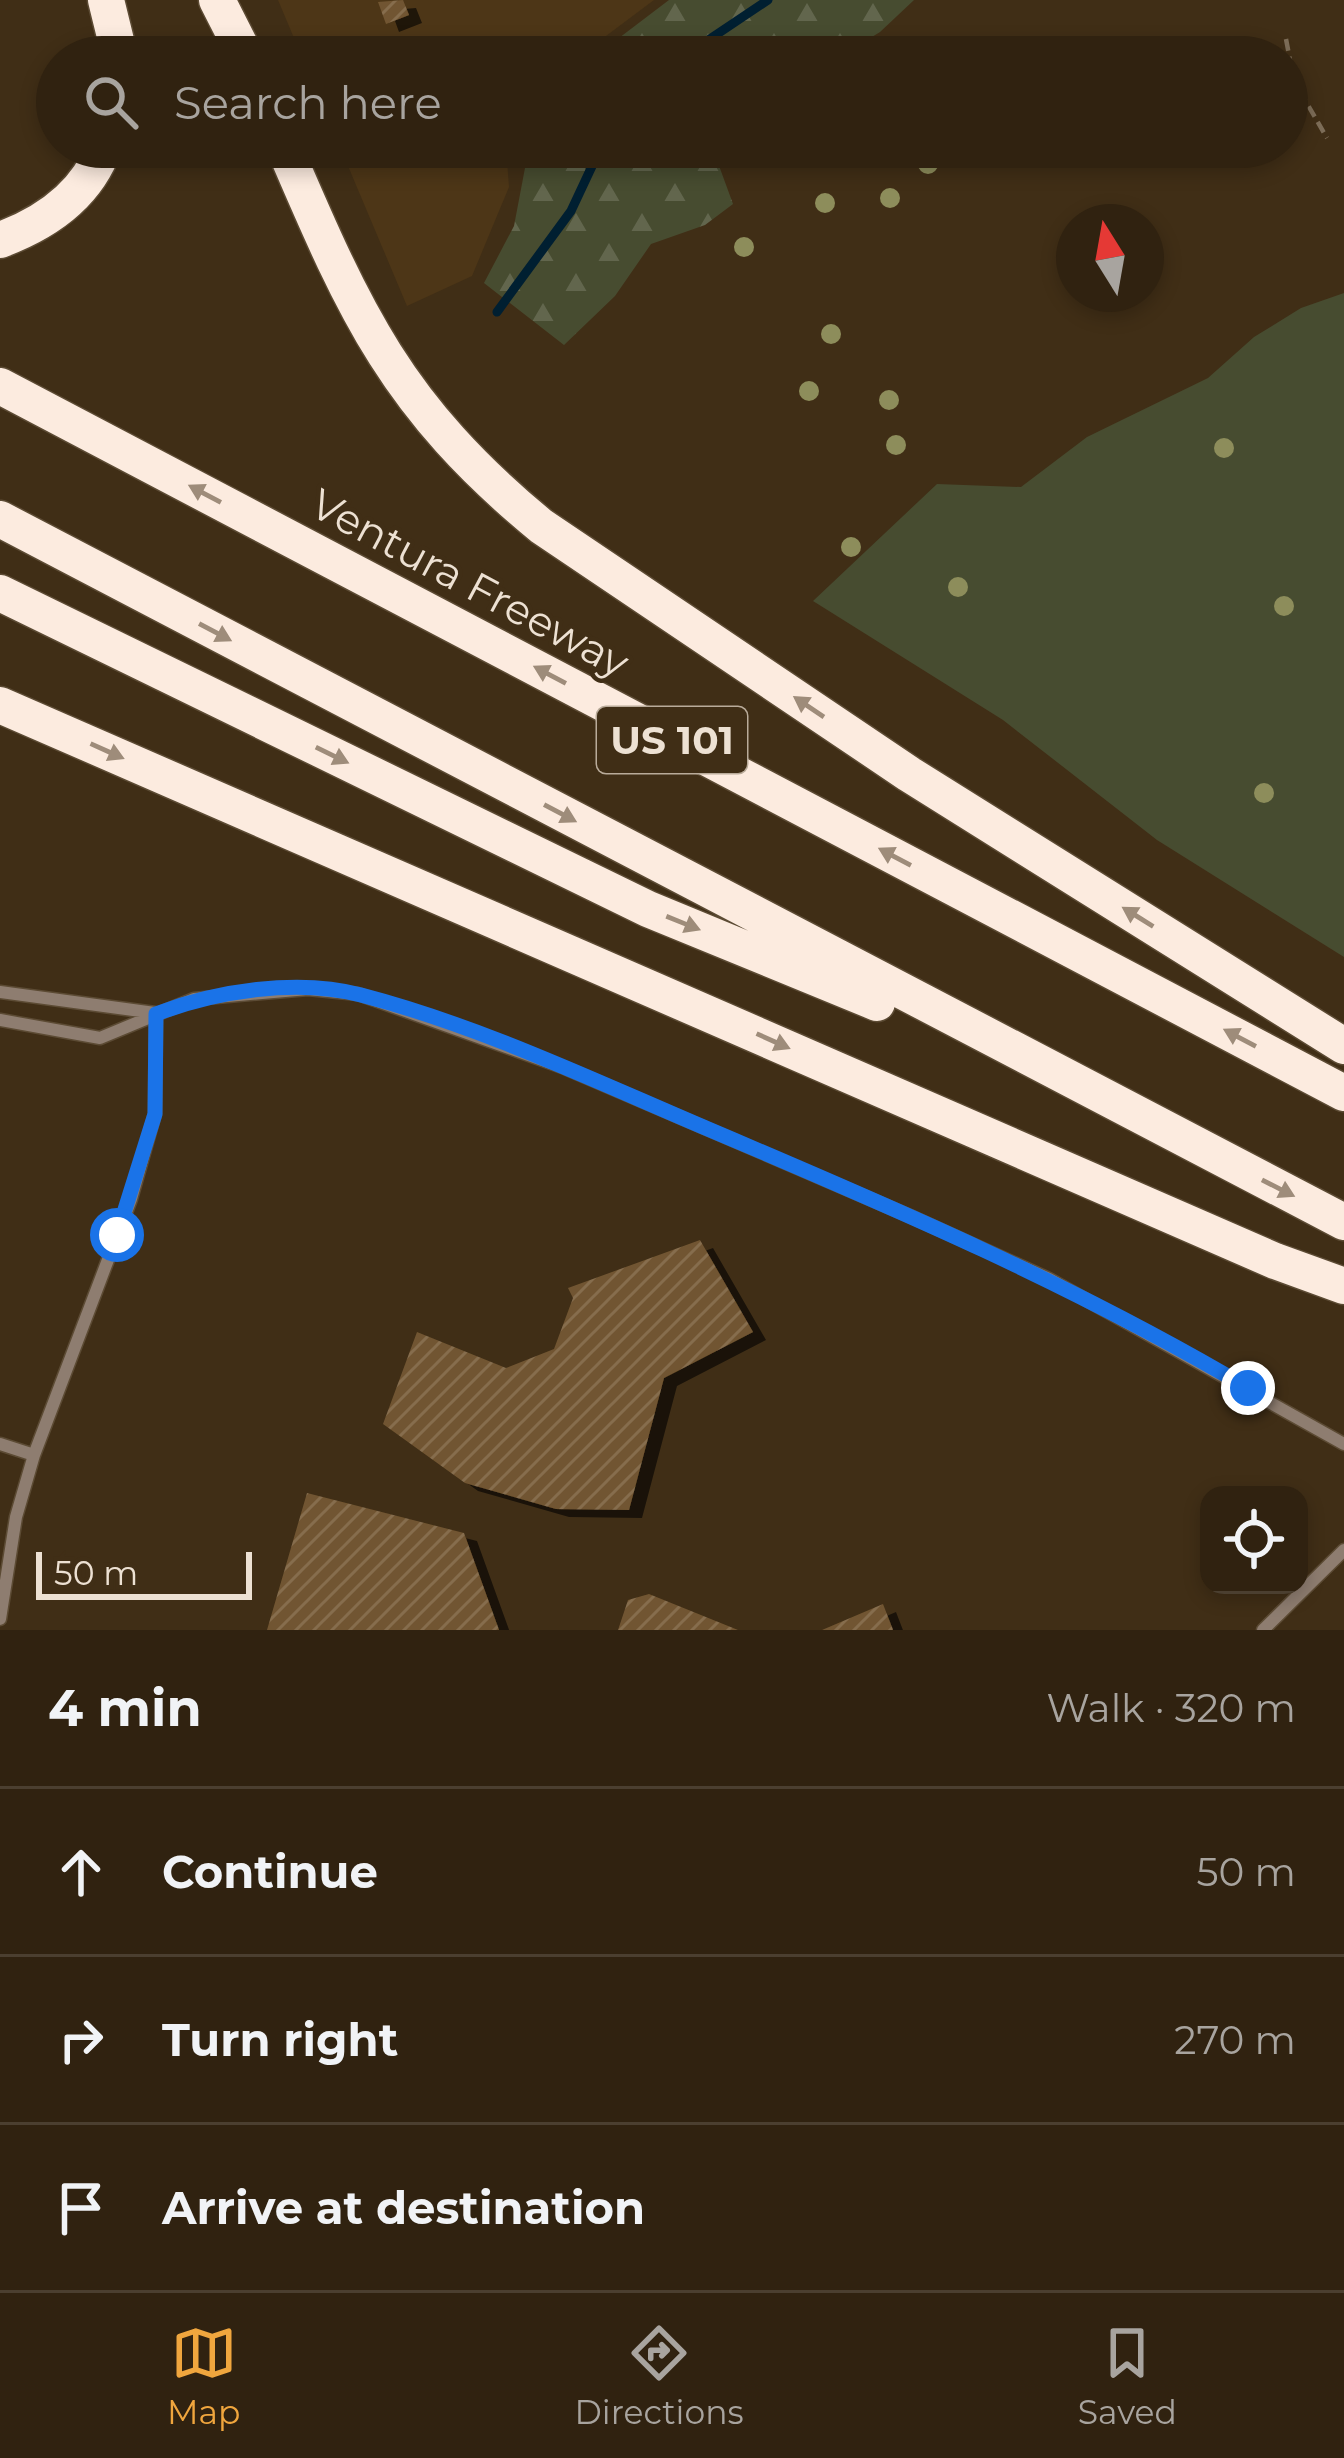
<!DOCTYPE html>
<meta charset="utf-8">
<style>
body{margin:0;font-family:Montserrat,sans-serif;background:#382a19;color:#f1f3f6}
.controls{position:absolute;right:36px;bottom:36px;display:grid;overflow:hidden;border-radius:24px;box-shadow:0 6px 18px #0003}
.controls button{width:108px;height:108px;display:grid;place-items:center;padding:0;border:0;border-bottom:3px solid #4b3f30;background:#302210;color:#f1f3f6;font:60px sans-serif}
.compass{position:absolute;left:1056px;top:204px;width:108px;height:108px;border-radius:50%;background:#302210;box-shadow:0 6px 18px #0003;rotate:349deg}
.scale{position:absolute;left:36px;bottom:30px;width:216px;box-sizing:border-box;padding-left:12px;border:6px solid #ede1d3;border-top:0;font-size:33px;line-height:42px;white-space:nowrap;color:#ede1d3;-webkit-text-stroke:9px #402e16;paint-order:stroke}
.stop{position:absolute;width:36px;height:36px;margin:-27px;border:9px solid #1a73e8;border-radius:50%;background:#fff}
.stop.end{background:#1a73e8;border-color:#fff;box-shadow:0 3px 12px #0008}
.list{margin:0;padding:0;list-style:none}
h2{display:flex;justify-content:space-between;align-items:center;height:156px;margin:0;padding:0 48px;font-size:51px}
h2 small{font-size:39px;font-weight:400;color:#a8a49f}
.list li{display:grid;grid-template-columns:78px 1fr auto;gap:36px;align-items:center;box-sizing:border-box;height:168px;padding:0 48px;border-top:3px solid #4b3f30}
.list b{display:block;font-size:45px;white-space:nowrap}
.list em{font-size:39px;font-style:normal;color:#a8a49f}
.icon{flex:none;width:66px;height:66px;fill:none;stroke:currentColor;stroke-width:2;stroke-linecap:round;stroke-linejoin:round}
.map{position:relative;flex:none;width:1344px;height:1630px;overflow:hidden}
.search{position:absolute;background:#302210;box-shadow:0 6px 18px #0003;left:36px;right:36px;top:36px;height:132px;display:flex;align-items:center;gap:30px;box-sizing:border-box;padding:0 42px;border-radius:66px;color:#a8a49f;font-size:45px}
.sheet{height:660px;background:#302210}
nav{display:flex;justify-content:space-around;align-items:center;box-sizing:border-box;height:168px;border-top:3px solid #4b3f30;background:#302210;font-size:33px;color:#a8a49f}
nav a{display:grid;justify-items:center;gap:6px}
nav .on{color:#f0a63e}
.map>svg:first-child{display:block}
</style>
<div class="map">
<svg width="1344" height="1630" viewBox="0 0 1344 1630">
<defs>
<pattern id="forest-firs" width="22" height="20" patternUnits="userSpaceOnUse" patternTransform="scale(3)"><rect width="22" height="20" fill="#474c30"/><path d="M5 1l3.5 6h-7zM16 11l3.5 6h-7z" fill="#62664d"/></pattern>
<pattern id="building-hatch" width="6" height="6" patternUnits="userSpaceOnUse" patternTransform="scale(3)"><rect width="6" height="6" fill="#715531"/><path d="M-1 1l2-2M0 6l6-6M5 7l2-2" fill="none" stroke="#866d4e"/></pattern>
<filter id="shadow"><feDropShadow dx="13" dy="8" stdDeviation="0" flood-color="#0009"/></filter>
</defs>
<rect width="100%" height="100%" fill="#402e16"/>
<!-- built -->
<path fill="#4d3617" d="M 278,0 L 654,0 L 578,57 L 302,57 Z
M 340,147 L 506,147 L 509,187 L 472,276 L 407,306 Z"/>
<!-- green -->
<path fill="#474c30" d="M 1344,293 L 1344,957 L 1157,840 L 1003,720 L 813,601 L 937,484 L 1021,487 L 1087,437 L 1208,378 L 1254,337 L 1301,308 Z"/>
<!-- forest -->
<path fill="url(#forest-firs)" d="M 669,0 L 914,0 L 880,32 L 839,57 L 594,57 Z
M 529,147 L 718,147 L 718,163 L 733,204 L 705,225 L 651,244 L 615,296 L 564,345 L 484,283 L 514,226 Z"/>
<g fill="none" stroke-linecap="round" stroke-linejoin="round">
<!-- stream -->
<path stroke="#001f31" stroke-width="9" d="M 683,57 L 768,0
M 497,312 L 571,211 L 601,147"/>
</g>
<!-- building -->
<path fill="url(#building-hatch)" filter="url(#shadow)" d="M 403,0 L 409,15 L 386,24 L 378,2 Z
M 700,1240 L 753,1332 L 664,1378 L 629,1510 L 556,1509 L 465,1483 L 383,1424 L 417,1332 L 506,1368 L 554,1349 L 573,1298 L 568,1288 Z
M 307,1493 L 464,1533 L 499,1630 L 267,1630 Z
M 649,1594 L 738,1630 L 618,1630 L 628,1600 Z
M 883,1604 L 893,1630 L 822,1630 Z"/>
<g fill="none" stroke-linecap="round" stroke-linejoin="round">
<defs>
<path id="lane" d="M 0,992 L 155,1013
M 0,1020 L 100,1038 L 194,999 L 308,989 L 358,994 L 565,1068 L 912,1217 L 1049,1279 L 1344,1444
M 0,1444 L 34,1455
M 0,1619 L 16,1517 L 34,1455 L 131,1199 L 155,1114 L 156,1014
M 1263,1630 L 1344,1550"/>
<path id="highway" d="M 106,0 L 120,57
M 217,0 L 246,57
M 284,147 C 356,315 396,406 541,526 L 909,774 L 1344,1046
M 0,240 C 46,223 87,194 104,147
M 0,386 L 1344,1093
M 0,519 L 1344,1222
M 0,593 L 648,909 L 877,1003
M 0,705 L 1275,1261 L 1344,1286"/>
</defs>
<!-- lane casing -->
<use href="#lane" stroke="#5c4b34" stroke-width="15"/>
<!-- highway casing -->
<use href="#highway" stroke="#5c4b34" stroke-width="39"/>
<!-- path -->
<path stroke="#7d6d58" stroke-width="4.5" stroke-dasharray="12 6" stroke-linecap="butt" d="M 1286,39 L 1294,81 L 1327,138"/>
<!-- lane -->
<use href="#lane" stroke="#8e7d70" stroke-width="12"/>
<!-- highway -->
<use href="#highway" stroke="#fcebdf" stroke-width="36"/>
</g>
<!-- trees -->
<g fill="#8d8d5b">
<circle cx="973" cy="158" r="10"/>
<circle cx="928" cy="164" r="10"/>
<circle cx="890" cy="198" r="10"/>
<circle cx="825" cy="203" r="10"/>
<circle cx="744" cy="247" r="10"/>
<circle cx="831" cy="334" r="10"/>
<circle cx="809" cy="391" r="10"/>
<circle cx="889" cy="400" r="10"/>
<circle cx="896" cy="445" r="10"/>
<circle cx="1224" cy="448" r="10"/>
<circle cx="851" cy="547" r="10"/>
<circle cx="958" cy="587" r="10"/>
<circle cx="1284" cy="606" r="10"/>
<circle cx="1264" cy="793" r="10"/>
</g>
<!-- one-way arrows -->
<defs><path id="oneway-solid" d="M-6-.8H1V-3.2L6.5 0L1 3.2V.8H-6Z" transform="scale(3)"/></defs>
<g fill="#9e8c7a">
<use href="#oneway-solid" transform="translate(205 494) rotate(-152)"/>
<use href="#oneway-solid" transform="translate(215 632) rotate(28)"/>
<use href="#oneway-solid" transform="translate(550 675) rotate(-152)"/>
<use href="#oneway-solid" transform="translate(809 707) rotate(-146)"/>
<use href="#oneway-solid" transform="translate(107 751) rotate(24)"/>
<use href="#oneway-solid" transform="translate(332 755) rotate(26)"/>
<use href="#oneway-solid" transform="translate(560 813) rotate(28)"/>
<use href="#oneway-solid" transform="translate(895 857) rotate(-152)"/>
<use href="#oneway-solid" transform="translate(1138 917) rotate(-148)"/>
<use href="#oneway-solid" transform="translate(683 923) rotate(22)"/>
<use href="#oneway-solid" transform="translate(1240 1038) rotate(-152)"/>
<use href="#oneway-solid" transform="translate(773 1041) rotate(24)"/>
<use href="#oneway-solid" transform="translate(1278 1188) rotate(27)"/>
</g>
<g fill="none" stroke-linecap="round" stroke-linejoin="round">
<!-- route -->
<path stroke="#1a73e8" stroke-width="15" d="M 117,1235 L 155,1114 L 156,1014 C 215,991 298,978 361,995 C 480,1026 595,1081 708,1129 C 892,1207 1076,1286 1248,1388"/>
</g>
<g text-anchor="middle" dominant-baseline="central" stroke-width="9" stroke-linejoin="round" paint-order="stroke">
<!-- shield labels -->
<rect fill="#402e16" stroke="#b9ab9a" stroke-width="3" x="597" y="707" width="150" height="66" rx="9"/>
<g font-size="39" font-weight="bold" fill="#ede1d3">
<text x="672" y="740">US 101</text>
</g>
<!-- street labels -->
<g font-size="42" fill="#ede1d3" stroke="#402e16">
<text transform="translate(470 583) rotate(28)">Ventura Freeway</text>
</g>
</g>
</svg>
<div class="controls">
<button><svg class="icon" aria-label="locate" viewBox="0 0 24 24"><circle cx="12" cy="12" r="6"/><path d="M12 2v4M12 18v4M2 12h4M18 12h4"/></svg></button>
</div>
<svg class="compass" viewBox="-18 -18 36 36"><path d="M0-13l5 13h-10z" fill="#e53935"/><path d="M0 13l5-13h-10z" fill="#a8a49f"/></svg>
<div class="scale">50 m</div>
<div class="stop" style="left:117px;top:1235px"></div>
<div class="stop end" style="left:1248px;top:1388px"></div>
<div class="search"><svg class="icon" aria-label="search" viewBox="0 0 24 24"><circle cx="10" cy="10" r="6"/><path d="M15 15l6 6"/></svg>Search here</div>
</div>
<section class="sheet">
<h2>4 min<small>Walk · 320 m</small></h2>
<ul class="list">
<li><svg class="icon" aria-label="ahead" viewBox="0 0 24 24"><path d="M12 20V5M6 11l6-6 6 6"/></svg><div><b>Continue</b></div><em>50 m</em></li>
<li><svg class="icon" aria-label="right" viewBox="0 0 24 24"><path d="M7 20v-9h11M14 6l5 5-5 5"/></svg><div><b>Turn right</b></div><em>270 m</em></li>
<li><svg class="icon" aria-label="arrive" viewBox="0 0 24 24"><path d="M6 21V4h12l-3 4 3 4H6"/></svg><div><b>Arrive at destination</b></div></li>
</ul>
</section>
<nav>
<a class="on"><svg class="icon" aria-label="map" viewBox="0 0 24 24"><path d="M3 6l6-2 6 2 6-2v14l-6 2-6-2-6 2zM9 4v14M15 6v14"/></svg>Map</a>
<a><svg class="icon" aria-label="directions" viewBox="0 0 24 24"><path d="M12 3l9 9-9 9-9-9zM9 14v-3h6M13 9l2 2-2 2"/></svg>Directions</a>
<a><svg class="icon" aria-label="saved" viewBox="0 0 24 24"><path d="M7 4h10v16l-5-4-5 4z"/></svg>Saved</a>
</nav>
